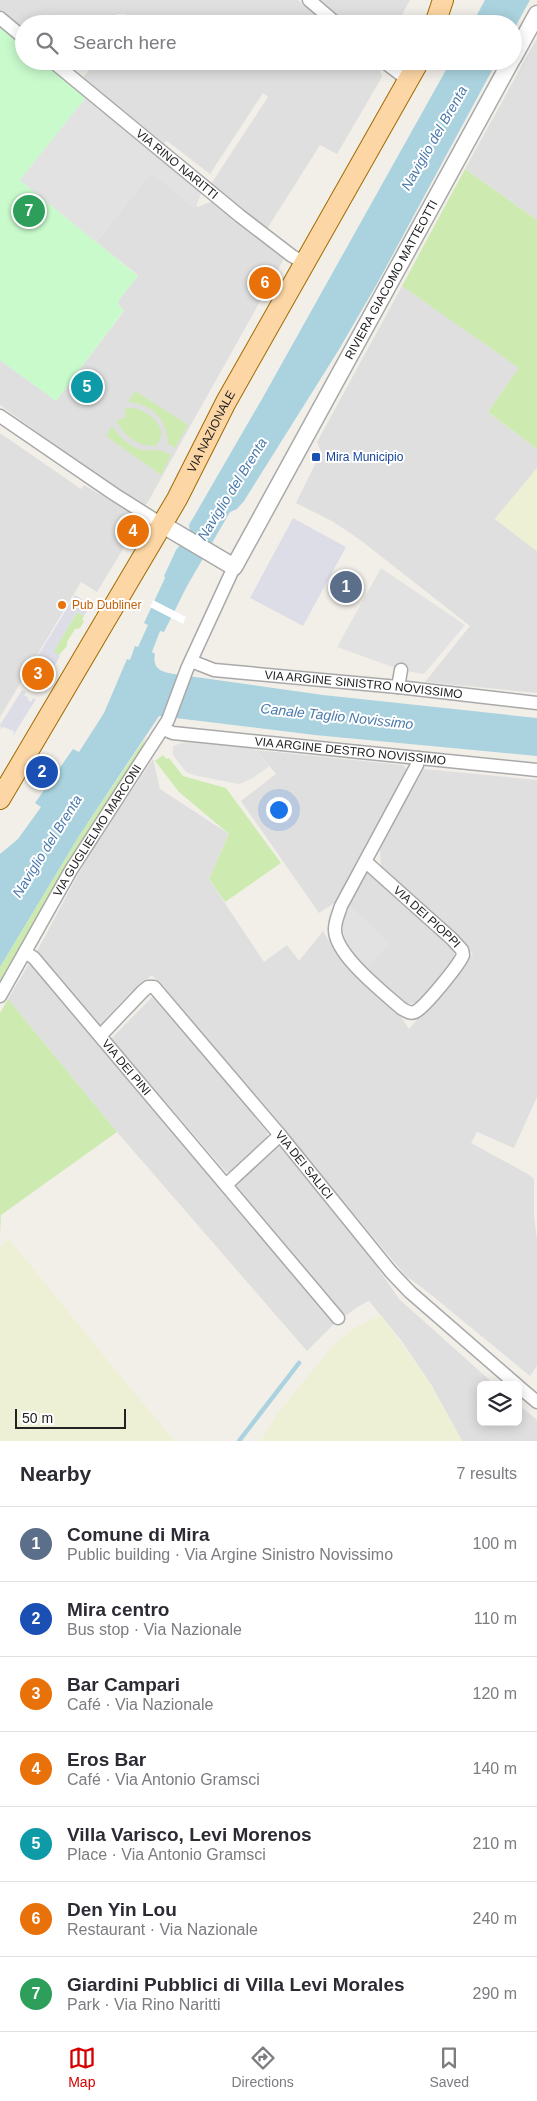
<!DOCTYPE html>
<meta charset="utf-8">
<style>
body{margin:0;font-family:Arial,sans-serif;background:#f7f7f7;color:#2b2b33}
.controls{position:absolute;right:15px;bottom:15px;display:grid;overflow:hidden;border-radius:8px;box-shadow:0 2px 12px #0003}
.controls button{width:45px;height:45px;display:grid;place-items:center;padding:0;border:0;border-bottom:1px solid #e1e1e2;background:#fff;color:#2b2b33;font:25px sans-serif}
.scale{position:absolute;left:15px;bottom:12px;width:111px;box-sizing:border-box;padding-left:5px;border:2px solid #222;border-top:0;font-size:14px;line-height:18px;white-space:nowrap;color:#222;-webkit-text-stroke:4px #fff;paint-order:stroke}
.you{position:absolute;left:278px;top:809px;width:18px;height:18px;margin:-12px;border:4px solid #fff;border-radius:50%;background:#1a73e8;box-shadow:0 0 0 8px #1a73e833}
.badge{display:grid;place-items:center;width:32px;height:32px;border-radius:50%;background:#d40000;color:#fff;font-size:16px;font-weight:700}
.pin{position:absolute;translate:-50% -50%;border:2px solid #fff;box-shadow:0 1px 5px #0006}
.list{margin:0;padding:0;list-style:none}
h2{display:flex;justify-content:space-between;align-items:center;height:65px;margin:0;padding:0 20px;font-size:21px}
h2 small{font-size:16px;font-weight:400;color:#7c7c81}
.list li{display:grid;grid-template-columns:32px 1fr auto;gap:15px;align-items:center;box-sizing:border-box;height:75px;padding:0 20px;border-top:1px solid #e1e1e2}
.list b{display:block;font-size:19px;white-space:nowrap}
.list p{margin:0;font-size:16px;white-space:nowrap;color:#7c7c81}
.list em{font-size:16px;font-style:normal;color:#7c7c81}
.icon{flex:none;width:28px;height:28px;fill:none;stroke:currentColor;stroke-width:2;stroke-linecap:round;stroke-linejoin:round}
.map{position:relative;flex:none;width:537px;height:1441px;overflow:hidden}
.search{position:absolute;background:#fff;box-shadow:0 2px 12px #0003;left:15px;right:15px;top:15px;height:55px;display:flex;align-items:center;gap:12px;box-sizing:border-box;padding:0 18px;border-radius:28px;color:#7c7c81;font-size:19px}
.sheet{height:590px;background:#fff}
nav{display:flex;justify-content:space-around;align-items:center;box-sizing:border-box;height:70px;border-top:1px solid #e1e1e2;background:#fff;font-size:14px;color:#7c7c81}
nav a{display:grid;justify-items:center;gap:2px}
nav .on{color:#d40000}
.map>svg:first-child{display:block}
</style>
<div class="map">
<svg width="537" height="1441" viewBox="0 0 537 1441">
<rect width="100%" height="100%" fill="#f2efe9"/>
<!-- residential -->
<path fill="#e0dfdf" d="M 0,0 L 298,0 L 326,24 L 121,24 L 127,14 L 117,14 L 110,24 L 24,24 L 24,30 L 0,11 Z
M 320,0 L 410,0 L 397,24 L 349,24 Z
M 537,38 L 537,220 L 465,169 Z
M 95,61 L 371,61 L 380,70 L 382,77 L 337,154 L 320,145 L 265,232 L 209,187 L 268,97 L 263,93 L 210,174 L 167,141 L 164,143 L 83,78 Z
M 151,173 L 198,207 L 213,201 L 285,257 L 145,507 L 118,491 L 0,405 L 0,360 L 56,401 L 124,311 L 119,306 L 118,301 L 138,275 L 96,242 Z
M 402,286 L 520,368 L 488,412 L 537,449 L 537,468 L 495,519 L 537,551 L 537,693 L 425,682 L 470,626 L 359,539 L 332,521 L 296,503 L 321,452 L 317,442 Z
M 0,433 L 81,489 L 84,485 L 141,519 L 97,592 L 81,582 L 0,717 Z
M 256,750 L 403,765 L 407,770 L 336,902 L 319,913 L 241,801 L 276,774 Z
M 153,759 L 160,789 L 229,834 L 209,879 L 264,962 L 287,945 L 299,961 L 323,931 L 336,953 L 399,1014 L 409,1029 L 473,954 L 381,869 L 380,851 L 388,832 L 424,769 L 537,780 L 537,1097 L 514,1148 L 477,1132 L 471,1143 L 528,1174 L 534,1179 L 534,1216 L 537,1240 L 537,1366 L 530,1376 L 424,1289 L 406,1276 L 152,975 L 127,996 L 100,1025 L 37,951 L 88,856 Z
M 367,870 L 454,950 L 454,961 L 416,1003 L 411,1004 L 403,1002 L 367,969 L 343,932 L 343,917 Z
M 30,962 L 336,1322 L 307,1351 L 117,1132 L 8,999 Z
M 153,996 L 267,1132 L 268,1138 L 230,1172 L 226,1172 L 111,1039 Z
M 278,1145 L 369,1255 L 399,1299 L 495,1385 L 481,1385 L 481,1422 L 518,1422 L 518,1404 L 537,1420 L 537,1441 L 462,1441 L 432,1386 L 401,1340 L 369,1301 L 359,1306 L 344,1317 L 235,1185 Z"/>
<!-- farmland -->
<path fill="#eef0d5" d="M 537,468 L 537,551 L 495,519 Z
M 9,1239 L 127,1384 L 175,1441 L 0,1441 L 0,1247 Z
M 381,1315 L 432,1386 L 462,1441 L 261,1441 L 276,1415 L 336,1342 L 358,1326 Z"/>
<!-- grass -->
<path fill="#cdebb0" d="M 465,169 L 537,220 L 537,449 L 488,412 L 519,368 L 402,286 Z
M 135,391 L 188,425 L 175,448 L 169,444 C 167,439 167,433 165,428 C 160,412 144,403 128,402 Z
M 125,408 C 129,408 134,408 138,409 C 153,414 171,432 155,446 C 137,446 125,436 116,421 L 126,417 Z
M 112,426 C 119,436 131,449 144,450 C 156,451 159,448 171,455 L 161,475 L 106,436 Z
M 77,612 L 84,616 L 82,620 L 84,621 L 80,628 L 75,629 L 67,642 L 67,646 L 59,655 L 53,652 Z
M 146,737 L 141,750 L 79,846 L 0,985 L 0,967 L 79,836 Z
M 163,755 L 166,759 L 169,758 L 183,776 L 226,788 L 281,863 L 225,902 L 209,879 L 229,834 L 179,792 L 155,761 Z
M 8,999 L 117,1132 L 1,1215 L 0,1235 L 0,1013 Z"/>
<!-- park -->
<path fill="#c8facc" d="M 0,25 L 24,45 L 24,61 L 44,61 L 87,96 L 20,180 L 138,276 L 118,301 L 119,306 L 124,310 L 56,401 L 0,360 Z"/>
<!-- parking -->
<path fill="#e2e2e2" d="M 87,96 L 202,191 L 195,209 L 151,173 L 96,242 L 20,180 Z
M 381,568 L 465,625 L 424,674 L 401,670 L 337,647 Z
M 185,742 L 240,746 L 256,750 L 269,766 L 253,778 L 239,784 L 197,776 L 186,772 L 173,755 L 173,746 Z
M 349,905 L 390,943 L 367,969 L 346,944 L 343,932 L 343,917 Z"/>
<!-- plaza -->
<path fill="#dddde8" d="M 293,518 L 346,547 L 303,626 L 250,598 Z
M 75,595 L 91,605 L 84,616 L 77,612 L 54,651 L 60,656 L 53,669 L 36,659 Z
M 22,690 L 26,692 L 24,695 L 29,698 L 28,700 L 31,702 L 33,698 L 36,699 L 13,736 L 14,731 L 3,727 L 1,729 L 0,725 Z"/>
<!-- water -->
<path fill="#aad3df" d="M 485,0 L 530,0 L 513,31 L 513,24 L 472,24 Z
M 451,61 L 497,61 L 378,282 L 338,351 L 244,501 L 237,509 L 230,512 L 187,586 L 164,632 L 160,631 L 152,652 L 155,654 C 152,669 162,672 174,674 L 323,695 L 537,718 L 537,756 L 315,735 L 159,716 L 79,836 L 0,967 L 0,854 L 18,839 L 41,807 L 35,803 L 73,749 L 79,752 L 104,713 L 127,659 L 130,660 L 135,646 L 138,647 L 148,625 L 144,623 L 165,578 L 164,576 L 176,550 L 190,532 L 189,525 L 262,399 Z"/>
<!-- pier -->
<path fill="#fff" d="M 153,600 L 186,617 L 183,624 L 150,607 Z"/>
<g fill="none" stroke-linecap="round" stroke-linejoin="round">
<!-- stream -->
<path stroke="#aad3df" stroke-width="4.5" d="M 239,1441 L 299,1363"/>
<defs>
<g id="minor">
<path d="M 309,0 L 337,24"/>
<path d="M 0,18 L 24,38"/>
<path id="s1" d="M 52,61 L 240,216 L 292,256 L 305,263"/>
<path d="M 383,61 L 408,80"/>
<path d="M 0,416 L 114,494 L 163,525"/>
<path id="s2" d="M 191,661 L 214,670 L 398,687 L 537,703"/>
<path d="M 398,687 L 401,670"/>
<path id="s3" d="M 163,729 L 173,733 L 537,770"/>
<path id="s4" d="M 366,862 L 452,939 L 462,950 L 463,955 C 459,965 425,1007 415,1012 C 410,1014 406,1011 401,1008 C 383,992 334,954 335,929 C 335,921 339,913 341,906 L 417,765 L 418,758"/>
<path id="s5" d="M 25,952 L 34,958 L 338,1318"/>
<path id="s6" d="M 0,996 L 71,870 L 168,720 L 187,669 L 234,567"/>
<path id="s7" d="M 101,1035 L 143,991 L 148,987 L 154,987 L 280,1135 L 391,1272 L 410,1292 L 517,1385"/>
<path d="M 227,1184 L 280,1135"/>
<path d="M 518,1386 L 537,1402"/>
</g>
<g id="tertiary">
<path d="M 513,58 L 537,14"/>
<path id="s8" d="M 163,525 L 234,567 L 511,61"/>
</g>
<g id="primary">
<path d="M 435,24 L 443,0"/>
<path id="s9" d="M 0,799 L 177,499 L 226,402 L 419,61"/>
</g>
</defs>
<!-- minor casing -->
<use href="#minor" stroke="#a9a9a9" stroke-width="15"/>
<!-- tertiary casing -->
<use href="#tertiary" stroke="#a9a9a9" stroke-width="19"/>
<!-- primary casing -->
<use href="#primary" stroke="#a06b00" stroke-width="22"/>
<!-- minor -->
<use href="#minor" stroke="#fff" stroke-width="12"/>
<!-- tertiary -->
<use href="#tertiary" stroke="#fff" stroke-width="16"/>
<!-- primary -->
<use href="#primary" stroke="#fcd6a4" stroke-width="20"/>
</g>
<!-- markers -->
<rect fill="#1a4fb4" stroke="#fff" stroke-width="2" x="311" y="452" width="10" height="10" rx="2.5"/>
<circle fill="#e8710a" stroke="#fff" stroke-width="2" cx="62" cy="605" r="5"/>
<g text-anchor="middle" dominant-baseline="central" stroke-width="4" stroke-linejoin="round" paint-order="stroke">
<!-- street labels -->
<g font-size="12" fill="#222" stroke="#fff">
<text stroke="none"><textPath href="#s1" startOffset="162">VIA RINO NARITTI</textPath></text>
<text stroke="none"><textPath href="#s8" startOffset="410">RIVIERA GIACOMO MATTEOTTI</textPath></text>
<text stroke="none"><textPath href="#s9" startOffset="424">VIA NAZIONALE</textPath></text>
<text stroke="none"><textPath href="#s2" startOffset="175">VIA ARGINE SINISTRO NOVISSIMO</textPath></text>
<text stroke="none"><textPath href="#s3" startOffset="189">VIA ARGINE DESTRO NOVISSIMO</textPath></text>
<text stroke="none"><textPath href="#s6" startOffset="192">VIA GUGLIELMO MARCONI</textPath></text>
<text stroke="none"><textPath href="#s4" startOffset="82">VIA DEI PIOPPI</textPath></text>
<text stroke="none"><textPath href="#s5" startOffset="154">VIA DEI PINI</textPath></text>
<text stroke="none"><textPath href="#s7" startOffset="306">VIA DEI SALICI</textPath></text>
</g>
<!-- transit labels -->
<g font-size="12" fill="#164399" stroke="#fff" text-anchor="start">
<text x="326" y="457">Mira Municipio</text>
</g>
<!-- food labels -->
<g font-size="12" fill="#c56008" stroke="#fff" text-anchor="start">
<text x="72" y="605">Pub Dubliner</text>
</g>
<!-- water labels -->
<g font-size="14" font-style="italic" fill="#4a7aab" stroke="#fff">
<text transform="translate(434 138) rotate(-60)">Naviglio del Brenta</text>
<text transform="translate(232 489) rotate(-58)">Naviglio del Brenta</text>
<text transform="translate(337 716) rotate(6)">Canale Taglio Novissimo</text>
<text transform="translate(47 846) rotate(-58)">Naviglio del Brenta</text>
</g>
</g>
</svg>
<div class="controls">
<button><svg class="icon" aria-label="layers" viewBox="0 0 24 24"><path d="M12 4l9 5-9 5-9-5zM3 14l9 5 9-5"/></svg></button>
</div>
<div class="scale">50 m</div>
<div class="you"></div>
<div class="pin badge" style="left:346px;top:587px;background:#5c6f8a">1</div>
<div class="pin badge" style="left:42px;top:772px;background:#1a4fb4">2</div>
<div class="pin badge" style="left:38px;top:674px;background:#e8710a">3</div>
<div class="pin badge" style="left:133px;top:531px;background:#e8710a">4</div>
<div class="pin badge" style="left:87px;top:387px;background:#0f9aa8">5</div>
<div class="pin badge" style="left:265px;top:283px;background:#e8710a">6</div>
<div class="pin badge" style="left:29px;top:211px;background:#2e9e5b">7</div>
<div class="search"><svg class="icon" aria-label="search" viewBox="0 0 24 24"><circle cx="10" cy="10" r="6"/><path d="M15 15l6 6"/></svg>Search here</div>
</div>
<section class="sheet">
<h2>Nearby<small>7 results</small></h2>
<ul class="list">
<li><span class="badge" style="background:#5c6f8a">1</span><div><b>Comune di Mira</b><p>Public building · Via Argine Sinistro Novissimo</p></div><em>100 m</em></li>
<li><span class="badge" style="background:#1a4fb4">2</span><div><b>Mira centro</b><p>Bus stop · Via Nazionale</p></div><em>110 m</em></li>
<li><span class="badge" style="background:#e8710a">3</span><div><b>Bar Campari</b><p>Café · Via Nazionale</p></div><em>120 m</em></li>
<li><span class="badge" style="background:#e8710a">4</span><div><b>Eros Bar</b><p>Café · Via Antonio Gramsci</p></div><em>140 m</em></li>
<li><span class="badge" style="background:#0f9aa8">5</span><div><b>Villa Varisco, Levi Morenos</b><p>Place · Via Antonio Gramsci</p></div><em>210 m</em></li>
<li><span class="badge" style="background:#e8710a">6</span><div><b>Den Yin Lou</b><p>Restaurant · Via Nazionale</p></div><em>240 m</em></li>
<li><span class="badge" style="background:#2e9e5b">7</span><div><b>Giardini Pubblici di Villa Levi Morales</b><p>Park · Via Rino Naritti</p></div><em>290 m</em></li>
</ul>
</section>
<nav>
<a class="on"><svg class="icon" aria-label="map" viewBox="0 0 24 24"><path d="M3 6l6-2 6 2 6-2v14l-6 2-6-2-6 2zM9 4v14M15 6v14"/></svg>Map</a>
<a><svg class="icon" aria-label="directions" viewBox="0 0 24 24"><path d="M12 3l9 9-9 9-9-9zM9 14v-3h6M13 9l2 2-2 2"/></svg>Directions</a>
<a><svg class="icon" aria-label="saved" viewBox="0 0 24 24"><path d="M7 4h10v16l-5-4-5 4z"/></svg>Saved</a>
</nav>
